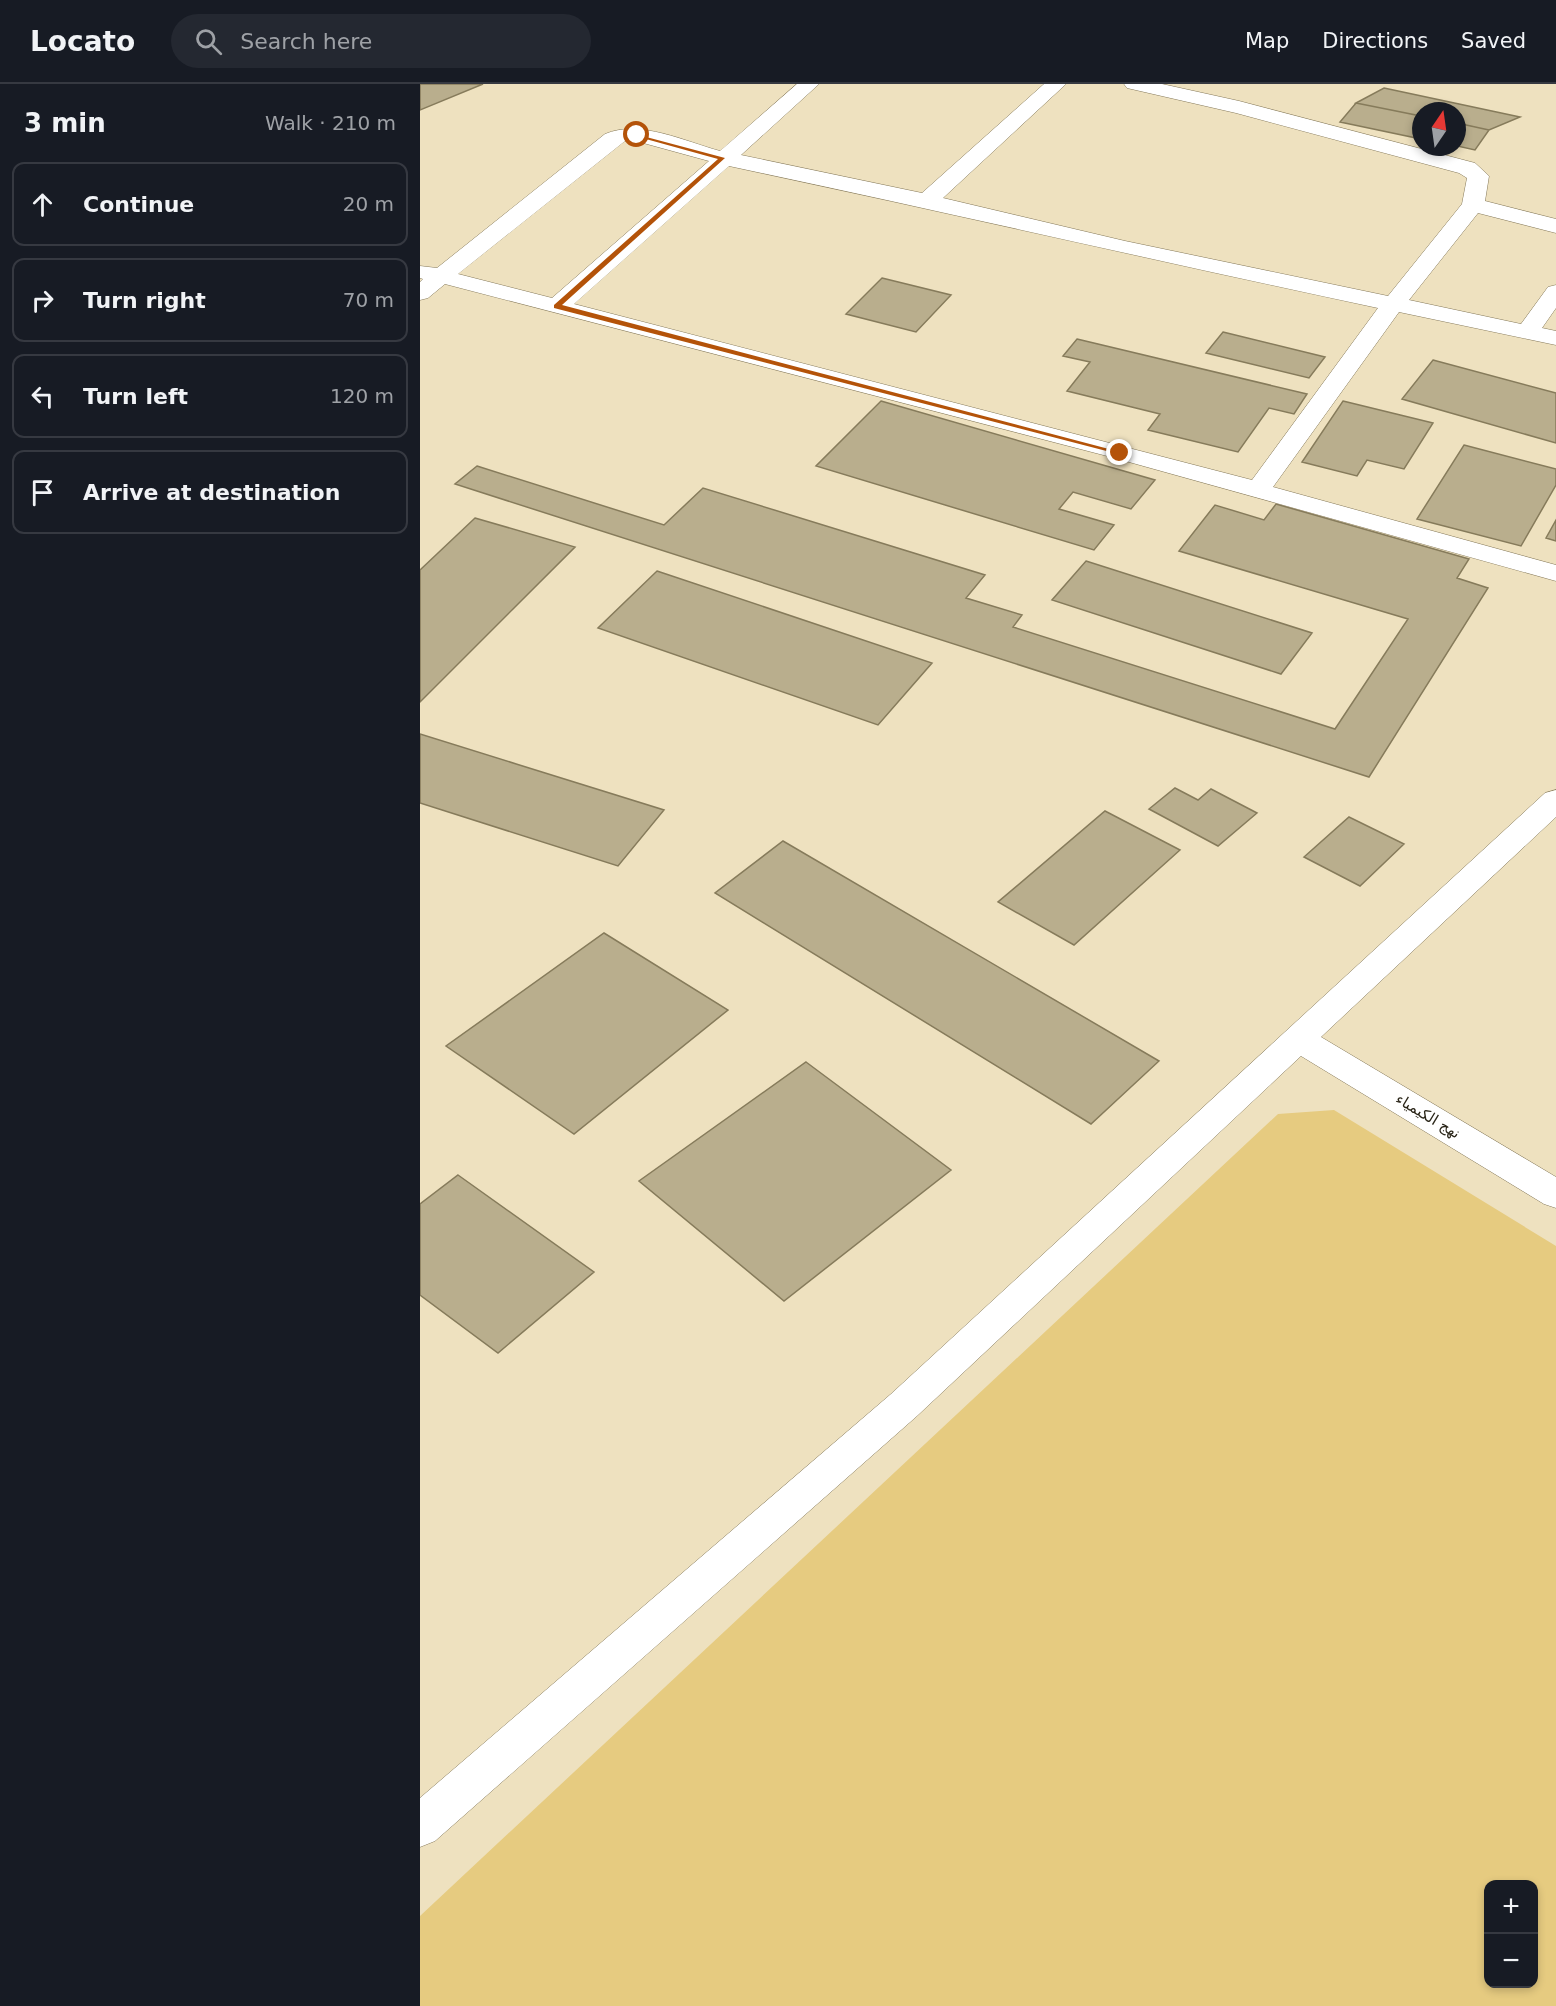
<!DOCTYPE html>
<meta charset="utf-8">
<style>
body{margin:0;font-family:"DejaVu Sans",Vazirmatn,sans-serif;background:#242831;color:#f1f3f6}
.controls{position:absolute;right:18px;bottom:18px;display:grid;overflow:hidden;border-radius:12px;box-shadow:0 3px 9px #0003}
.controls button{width:54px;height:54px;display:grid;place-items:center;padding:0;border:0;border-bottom:2px solid #363941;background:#171b24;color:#f1f3f6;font:30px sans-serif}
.compass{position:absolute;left:992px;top:18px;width:54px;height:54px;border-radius:50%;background:#171b24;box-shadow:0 3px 9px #0003;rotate:13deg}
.stop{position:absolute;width:18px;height:18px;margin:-14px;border:4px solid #b45309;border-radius:50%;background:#fff}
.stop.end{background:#b45309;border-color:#fff;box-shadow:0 2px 6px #0008}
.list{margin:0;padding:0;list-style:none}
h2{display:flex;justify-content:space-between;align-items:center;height:78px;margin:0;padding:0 24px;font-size:26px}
h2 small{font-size:20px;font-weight:400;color:#9ea1a6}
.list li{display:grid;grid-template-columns:39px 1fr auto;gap:18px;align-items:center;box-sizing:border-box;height:84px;margin:0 12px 12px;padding:0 12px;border:2px solid #363941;border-radius:12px}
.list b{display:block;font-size:22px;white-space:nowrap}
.list em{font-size:20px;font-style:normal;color:#9ea1a6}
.icon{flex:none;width:33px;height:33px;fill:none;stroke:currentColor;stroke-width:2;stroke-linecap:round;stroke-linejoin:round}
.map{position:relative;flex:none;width:1136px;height:1922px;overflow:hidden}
header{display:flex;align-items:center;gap:36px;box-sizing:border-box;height:84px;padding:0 30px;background:#171b24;border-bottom:2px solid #363941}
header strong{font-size:28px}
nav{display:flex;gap:33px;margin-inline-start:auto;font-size:21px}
.search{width:420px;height:54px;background:#242831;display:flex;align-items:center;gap:15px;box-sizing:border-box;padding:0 21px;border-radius:33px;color:#9ea1a6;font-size:22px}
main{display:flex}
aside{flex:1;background:#171b24}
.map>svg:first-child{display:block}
</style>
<header>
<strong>Locato</strong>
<div class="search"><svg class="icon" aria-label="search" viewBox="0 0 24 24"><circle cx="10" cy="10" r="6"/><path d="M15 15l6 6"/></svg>Search here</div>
<nav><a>Map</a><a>Directions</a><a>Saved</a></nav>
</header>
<main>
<aside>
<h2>3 min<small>Walk · 210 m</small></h2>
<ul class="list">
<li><svg class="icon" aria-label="ahead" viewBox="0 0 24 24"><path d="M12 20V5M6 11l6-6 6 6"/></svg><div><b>Continue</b></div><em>20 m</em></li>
<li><svg class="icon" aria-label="right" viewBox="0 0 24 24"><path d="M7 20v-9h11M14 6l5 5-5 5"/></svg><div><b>Turn right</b></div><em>70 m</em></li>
<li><svg class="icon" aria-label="left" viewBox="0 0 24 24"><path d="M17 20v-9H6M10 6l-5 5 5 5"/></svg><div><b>Turn left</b></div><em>120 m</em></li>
<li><svg class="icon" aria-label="arrive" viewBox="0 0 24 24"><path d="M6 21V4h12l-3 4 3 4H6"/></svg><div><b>Arrive at destination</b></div></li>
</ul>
</aside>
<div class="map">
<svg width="1136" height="1922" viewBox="0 0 1136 1922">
<rect width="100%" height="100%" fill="#eee1bf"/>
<!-- green -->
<path fill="#e6cb80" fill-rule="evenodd" d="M 914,1026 L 1136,1162 L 1136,1922 L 0,1922 L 0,1832 L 858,1030 ZM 1068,1800 L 1114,1800 L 1114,1900 L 1068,1900 Z"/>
<!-- building -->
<path fill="#b9ae8d" stroke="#867b5b" stroke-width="1.5" d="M 0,0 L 63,0 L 0,26 Z
M 964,4 L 1100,33 L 1069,46 L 1037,39 L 1037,27 L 1001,27 L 1001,32 L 936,19 Z
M 936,19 L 1001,32 L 1001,55 L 920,38 Z
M 1037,39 L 1069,46 L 1055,66 L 1037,62 Z
M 462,194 L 531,211 L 496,248 L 426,230 Z
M 803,248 L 905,273 L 889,294 L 786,269 Z
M 657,255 L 887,310 L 874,330 L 849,324 L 818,368 L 728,346 L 740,330 L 647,307 L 670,278 L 643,272 Z
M 1013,276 L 1136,309 L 1136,359 L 982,315 Z
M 461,317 L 735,396 L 711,425 L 653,408 L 639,425 L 694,441 L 674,466 L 396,382 Z
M 923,317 L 1013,339 L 984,385 L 947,376 L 937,392 L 882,378 Z
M 1044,361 L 1136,385 L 1136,401 L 1101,462 L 997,435 Z
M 57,382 L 244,441 L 283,404 L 565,491 L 546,514 L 602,531 L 593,543 L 915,645 L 988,535 L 759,467 L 795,421 L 844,436 L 856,420 L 1049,475 L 1037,494 L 1068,504 L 949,693 L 35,400 Z
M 55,434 L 155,463 L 0,618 L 0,486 Z
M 1136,436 L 1136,457 L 1126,454 Z
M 666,477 L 892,549 L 861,590 L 632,516 Z
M 237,487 L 512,579 L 458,641 L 178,544 Z
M 0,650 L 244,726 L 198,782 L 0,719 Z
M 755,704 L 778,716 L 791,705 L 837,729 L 798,762 L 729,725 Z
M 685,727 L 760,766 L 654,861 L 578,818 Z
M 929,733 L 984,760 L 940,802 L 884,773 Z
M 363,757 L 739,977 L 671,1040 L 295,809 Z
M 184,849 L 308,926 L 154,1050 L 26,962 Z
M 386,978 L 531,1086 L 364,1217 L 219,1097 Z
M 38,1091 L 174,1188 L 78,1269 L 0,1211 L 0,1120 Z"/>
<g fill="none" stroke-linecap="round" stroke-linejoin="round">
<defs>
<path id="minor" d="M 377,0 L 399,0 L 321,71 L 502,109 L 624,0 L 646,0 L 523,114 L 705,157 L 968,212 L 1042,120 L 1047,94 L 1039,89 L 816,29 L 707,4 L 704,0 L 742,0 L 819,17 L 1055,79 L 1069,92 L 1065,117 L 1136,135 L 1136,149 L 1058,129 L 989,216 L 1101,240 L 1128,203 L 1136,201 L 1136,224 L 1122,244 L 1136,247 L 1136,261 L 979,228 L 853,403 L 1136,481 L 1136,497 L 691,373 L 25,200 L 8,214 L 0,216 L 0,198 L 3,195 L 0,194 L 0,182 L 17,184 L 185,50 C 220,35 266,58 300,67 ZM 205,57 L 216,57 L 289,77 L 132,214 L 38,190 ZM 309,82 C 526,128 741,178 958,224 L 832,396 L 154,220 Z
M 1136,706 L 1136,733 L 901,953 L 1136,1093 L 1136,1124 L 1124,1120 L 881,972 L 497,1332 L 15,1757 L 0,1763 L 0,1714 L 471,1310 L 1125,709 Z"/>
</defs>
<!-- minor casing -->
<use href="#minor" stroke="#85795a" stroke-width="1"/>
<!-- minor -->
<use href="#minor" fill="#fff" fill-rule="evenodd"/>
</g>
<!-- route -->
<path fill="#b45309" d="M 215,50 L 305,74 L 142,221 L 704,369 L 698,370 L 134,224 L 134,221 L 298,75 L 215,52 Z"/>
<g text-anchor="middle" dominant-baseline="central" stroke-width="6" stroke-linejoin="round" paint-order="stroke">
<!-- street labels -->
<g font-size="15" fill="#2b2619" stroke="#fff">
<text transform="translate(1008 1032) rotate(31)">نهج الكيمياء</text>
</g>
</g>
</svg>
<div class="controls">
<button>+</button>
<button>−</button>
</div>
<svg class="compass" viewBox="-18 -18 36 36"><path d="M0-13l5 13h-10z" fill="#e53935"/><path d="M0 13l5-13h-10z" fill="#9ea1a6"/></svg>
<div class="stop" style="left:217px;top:51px"></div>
<div class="stop end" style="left:700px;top:369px"></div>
</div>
</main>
